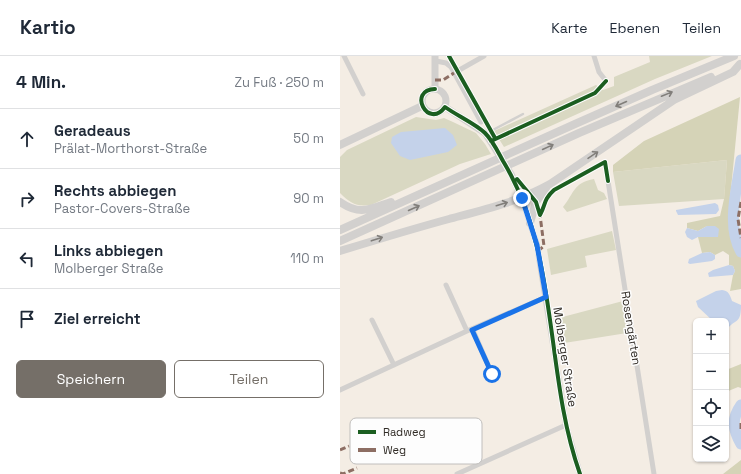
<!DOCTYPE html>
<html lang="de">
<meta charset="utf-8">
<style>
body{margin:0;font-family:"Space Grotesk",sans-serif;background:#f6f6f7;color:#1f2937}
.controls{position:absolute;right:12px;bottom:12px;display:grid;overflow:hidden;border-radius:6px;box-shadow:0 1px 3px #0004}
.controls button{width:36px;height:36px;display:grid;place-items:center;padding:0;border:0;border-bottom:1px solid #e0e1e3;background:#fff;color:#1f2937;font:20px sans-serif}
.stop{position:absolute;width:12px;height:12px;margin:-9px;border:3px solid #1a73e8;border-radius:50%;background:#fff}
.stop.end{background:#1a73e8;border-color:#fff;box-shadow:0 1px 4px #0008}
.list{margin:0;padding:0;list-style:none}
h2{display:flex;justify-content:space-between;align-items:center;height:52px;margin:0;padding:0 16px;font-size:17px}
h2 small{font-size:13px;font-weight:400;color:#747a83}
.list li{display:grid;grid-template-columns:26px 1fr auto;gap:12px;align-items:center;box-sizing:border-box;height:60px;padding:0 16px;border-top:1px solid #e0e1e3}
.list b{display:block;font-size:15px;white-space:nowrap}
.list p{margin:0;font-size:13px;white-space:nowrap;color:#747a83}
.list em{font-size:13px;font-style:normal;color:#747a83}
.actions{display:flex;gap:8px;padding:12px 16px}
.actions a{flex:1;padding:9px 0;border:1px solid #756f68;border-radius:6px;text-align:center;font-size:14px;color:#756f68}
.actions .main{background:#756f68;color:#fff}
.icon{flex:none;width:22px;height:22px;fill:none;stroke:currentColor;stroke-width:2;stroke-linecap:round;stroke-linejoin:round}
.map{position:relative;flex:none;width:401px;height:418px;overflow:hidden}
header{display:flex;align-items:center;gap:24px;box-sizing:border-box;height:56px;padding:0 20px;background:#fff;border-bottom:1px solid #e0e1e3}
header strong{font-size:19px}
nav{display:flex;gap:22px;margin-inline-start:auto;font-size:14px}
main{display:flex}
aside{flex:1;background:#fff}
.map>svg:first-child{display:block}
</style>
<header>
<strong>Kartio</strong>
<nav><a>Karte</a><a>Ebenen</a><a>Teilen</a></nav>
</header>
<main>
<aside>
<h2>4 Min.<small>Zu Fuß · 250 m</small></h2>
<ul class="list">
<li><svg class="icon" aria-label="ahead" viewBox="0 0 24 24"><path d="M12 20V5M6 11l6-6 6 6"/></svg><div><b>Geradeaus</b><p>Prälat-Morthorst-Straße</p></div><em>50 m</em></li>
<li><svg class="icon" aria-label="right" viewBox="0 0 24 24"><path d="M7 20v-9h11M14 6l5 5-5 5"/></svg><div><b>Rechts abbiegen</b><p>Pastor-Covers-Straße</p></div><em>90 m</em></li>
<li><svg class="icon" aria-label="left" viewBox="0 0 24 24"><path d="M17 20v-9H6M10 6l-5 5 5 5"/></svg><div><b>Links abbiegen</b><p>Molberger Straße</p></div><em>110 m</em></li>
<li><svg class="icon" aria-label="arrive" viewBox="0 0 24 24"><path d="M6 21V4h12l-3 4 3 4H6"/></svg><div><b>Ziel erreicht</b></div></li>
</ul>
<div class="actions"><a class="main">Speichern</a><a>Teilen</a></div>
</aside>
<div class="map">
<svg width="401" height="418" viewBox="0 0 401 418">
<rect width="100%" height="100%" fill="#f4ede4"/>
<!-- green -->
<path fill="#d9d8c2" d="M 309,0 L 372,0 L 315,23 L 164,91 L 154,75 L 256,29 L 263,34 L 274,30 L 274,21 L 310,6 Z
M 76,61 L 96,64 L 104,62 L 113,66 L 136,77 L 145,88 L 151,98 L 120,108 L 31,149 C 16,151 10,147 0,137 L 0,101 L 7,94 Z
M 387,104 L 384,143 L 279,150 L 273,116 Z
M 254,123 L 258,134 L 264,137 L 267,143 L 227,156 L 223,151 C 235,136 233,127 254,123 Z
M 272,175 L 276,194 L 245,200 L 247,211 L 211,219 L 207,193 Z
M 283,245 L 287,277 L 218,288 L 215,263 Z"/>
<!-- forest -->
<path fill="#d5d3b7" d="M 400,41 L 390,143 L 392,148 L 393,182 L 401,199 L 401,233 L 390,235 L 393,219 L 395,215 L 393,210 L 389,209 L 389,199 L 383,195 L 375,199 L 370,196 L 362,197 L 358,181 L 367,170 L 358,175 L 347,172 L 347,167 L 380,160 L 384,143 L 387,104 L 273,116 L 273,109 L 304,85 Z
M 401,308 L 401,332 L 398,331 L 386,336 L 386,314 Z
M 401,404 L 401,418 L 383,418 Z"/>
<!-- water -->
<path fill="#c4d2ea" d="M 105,72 L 113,79 L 117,89 L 108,96 L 70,104 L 60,100 L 51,87 L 52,81 L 61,76 Z
M 375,147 L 378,149 L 379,154 L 376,158 L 338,159 L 336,155 L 336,154 Z
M 367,170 L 375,170 L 379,173 L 378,181 L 358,181 L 352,184 L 347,181 L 345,176 L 347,172 L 358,175 Z
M 370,196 L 375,199 L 375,203 L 372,205 L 350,208 L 348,207 L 349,203 L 362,197 Z
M 389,209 L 393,210 L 395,215 L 393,219 L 369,221 L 368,217 L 373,214 Z
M 382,234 C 389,235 390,239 392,245 L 401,249 C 401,270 395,261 386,275 L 386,265 L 373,265 L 358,251 L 356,245 L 376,235 Z"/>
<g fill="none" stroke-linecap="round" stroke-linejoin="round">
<!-- river -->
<path stroke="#c4d2ea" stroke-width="11" d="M 401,104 C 397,132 386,170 401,196
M 401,349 C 391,363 393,374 401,388"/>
<!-- service -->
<path stroke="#d2d0ce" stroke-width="2.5" d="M 147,79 L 151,75 L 183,58"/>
<!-- minor -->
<path stroke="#d2d0ce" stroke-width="5" d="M 4,0 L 23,38
M 254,0 L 259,16 L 266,25
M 96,5 L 106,7 L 111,11 L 141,66
M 114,17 L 144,0
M 268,125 L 314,418
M 106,229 L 127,275
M 32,264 L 54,309
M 133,274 L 152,318
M 0,334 L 127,275 L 206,241
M 117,418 L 226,369"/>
<!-- tertiary -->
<path stroke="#d2d0ce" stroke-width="6" d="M 182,142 L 197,189 L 226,369 L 240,418"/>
<!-- secondary -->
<path stroke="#d2d0ce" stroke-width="7" d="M82 45a12 12 0 1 1 24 0a12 12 0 1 1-24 0Z
M 95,33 L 95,0
M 105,51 L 145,77 L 171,118 L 182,142"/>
<!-- trunk -->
<path stroke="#d2d0ce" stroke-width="8" d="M 0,89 L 82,50
M 0,146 C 20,160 30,153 51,146
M 190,167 L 196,146 L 206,132
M 0,174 L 235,68 L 312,34 L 394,0
M 0,185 L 239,77 L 371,21
M 0,195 C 36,184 72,173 109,163 C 143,154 178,146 210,128 L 334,44 L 393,16 L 400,8"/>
<!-- quiet -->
<path stroke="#8d6e63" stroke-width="3" stroke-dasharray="6 3" stroke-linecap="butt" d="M 95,24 L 103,24 L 114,17
M 401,146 L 398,163 L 401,182
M 198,195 L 204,190 L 200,159
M 401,367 L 401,374
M 0,394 L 9,390
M 0,417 L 3,418 L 17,412"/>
<defs>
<path id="cycleway" d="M 109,0 L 155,82
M 95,33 C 67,34 88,74 105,51 C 116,59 136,68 145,77 C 153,85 158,96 163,105 C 220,199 204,317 240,418
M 151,85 L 255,37 L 266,25
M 177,123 L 196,146 L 200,159 C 206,148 203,144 214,134 L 265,106 L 268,125"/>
</defs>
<!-- cycleway casing -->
<use href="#cycleway" stroke="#fdfdfd" stroke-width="6"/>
<!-- cycleway -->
<use href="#cycleway" stroke="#1b5e20" stroke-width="4"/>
</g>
<!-- one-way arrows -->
<defs><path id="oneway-shaft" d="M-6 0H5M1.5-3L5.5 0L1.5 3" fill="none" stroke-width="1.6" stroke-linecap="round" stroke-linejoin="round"/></defs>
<g stroke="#817e7a">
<use href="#oneway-shaft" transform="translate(327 38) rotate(-22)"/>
<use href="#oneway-shaft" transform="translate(281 48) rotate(156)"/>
<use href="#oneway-shaft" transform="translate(208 91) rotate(-25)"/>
<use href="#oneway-shaft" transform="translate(253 99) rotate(-34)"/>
<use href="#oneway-shaft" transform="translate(162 148) rotate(-17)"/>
<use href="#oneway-shaft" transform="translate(74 152) rotate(-24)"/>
<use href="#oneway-shaft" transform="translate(37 183) rotate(-18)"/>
</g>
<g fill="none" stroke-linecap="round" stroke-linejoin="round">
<!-- route -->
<path stroke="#1a73e8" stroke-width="5" d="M 152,318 L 132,274 L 206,241 L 197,189 L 182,142"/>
</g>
<g text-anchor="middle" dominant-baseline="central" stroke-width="3" stroke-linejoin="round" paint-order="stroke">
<!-- street labels -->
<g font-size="12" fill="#302b25" stroke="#fdfdfd">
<text transform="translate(291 272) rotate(81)">Rosengärten</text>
<text transform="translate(225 301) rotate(81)">Molberger Straße</text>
</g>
</g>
<!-- legend -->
<rect x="10" y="362" width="132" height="46" rx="6" fill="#fdfdfd" stroke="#c0bebc" stroke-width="1"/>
<rect x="18" y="374" width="18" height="4" fill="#1b5e20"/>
<rect x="18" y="392" width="18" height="4" fill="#8d6e63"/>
<g font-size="11" fill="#302b25">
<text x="43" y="380">Radweg</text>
<text x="43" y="398">Weg</text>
</g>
</svg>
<div class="controls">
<button>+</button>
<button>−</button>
<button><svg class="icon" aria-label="locate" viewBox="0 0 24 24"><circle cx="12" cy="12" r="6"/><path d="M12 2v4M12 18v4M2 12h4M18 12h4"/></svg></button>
<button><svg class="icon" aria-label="layers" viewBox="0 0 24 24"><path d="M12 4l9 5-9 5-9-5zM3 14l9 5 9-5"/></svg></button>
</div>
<div class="stop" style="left:152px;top:318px"></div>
<div class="stop end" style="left:182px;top:142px"></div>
</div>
</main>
